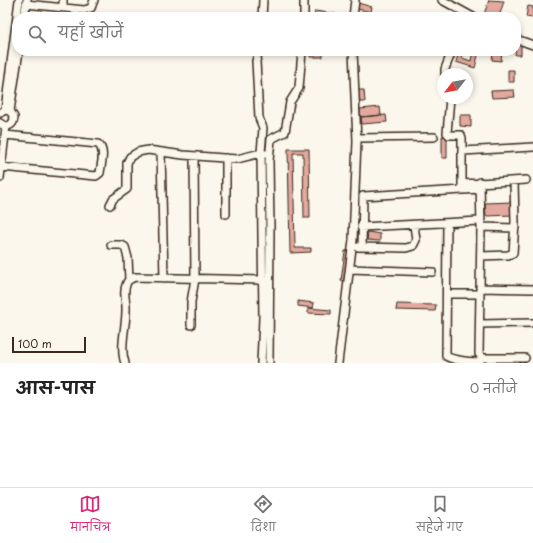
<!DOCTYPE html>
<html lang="hi">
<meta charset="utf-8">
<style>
body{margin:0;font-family:"Playpen Sans","Playpen Sans Deva",sans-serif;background:#f6f6f6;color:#222}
.compass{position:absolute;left:437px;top:68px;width:36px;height:36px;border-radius:50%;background:#fff;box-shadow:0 2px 6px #0003;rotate:239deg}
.scale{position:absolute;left:12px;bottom:10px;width:74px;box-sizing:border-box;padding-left:4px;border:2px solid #3b2a1e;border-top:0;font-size:11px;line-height:14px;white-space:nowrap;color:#3b2a1e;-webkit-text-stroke:3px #fbf7ec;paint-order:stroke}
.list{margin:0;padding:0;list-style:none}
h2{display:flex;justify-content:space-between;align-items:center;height:52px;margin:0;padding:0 16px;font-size:17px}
h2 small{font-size:13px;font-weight:400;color:#767676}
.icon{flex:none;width:22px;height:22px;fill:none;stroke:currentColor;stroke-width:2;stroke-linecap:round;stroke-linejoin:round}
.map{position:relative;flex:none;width:533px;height:363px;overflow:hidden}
.search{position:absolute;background:#fff;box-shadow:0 2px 6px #0003;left:12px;right:12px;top:12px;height:44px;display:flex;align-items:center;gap:10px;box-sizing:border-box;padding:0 14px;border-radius:16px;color:#767676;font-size:15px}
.sheet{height:124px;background:#fff}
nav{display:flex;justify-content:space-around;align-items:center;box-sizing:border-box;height:56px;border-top:1px solid #e0e0e0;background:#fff;font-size:11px;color:#767676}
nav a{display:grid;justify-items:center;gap:2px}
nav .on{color:#db2777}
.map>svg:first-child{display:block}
</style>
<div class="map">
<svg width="533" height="363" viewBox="0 0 533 363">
<rect width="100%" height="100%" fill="#fbf7ec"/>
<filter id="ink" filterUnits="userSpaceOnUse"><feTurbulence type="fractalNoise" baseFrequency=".025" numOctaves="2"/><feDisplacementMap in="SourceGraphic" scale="8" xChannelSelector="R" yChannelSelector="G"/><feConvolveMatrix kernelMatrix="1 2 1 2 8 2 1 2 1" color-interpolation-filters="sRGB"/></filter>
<g filter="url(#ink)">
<!-- building -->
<path fill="#e3a99e" stroke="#3b2a1e" d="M 489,0 L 504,1 L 499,17 L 483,17 Z
M 358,3 L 372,7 L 371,12 L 357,9 Z
M 528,6 L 533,7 L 533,18 L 526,17 Z
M 315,11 L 335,14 L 335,17 L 314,17 Z
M 516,41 L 521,41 L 521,55 L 515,55 Z
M 310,51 L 323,51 L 323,57 L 310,57 Z
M 459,51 L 464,51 L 462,58 L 471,61 L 473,51 L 479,51 L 475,68 L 456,62 Z
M 493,51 L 502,51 L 501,61 L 492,60 Z
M 508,70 L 514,70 L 514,82 L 508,82 Z
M 358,90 L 364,90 L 365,102 L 358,102 Z
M 514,90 L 515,97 L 492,98 L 491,91 Z
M 380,107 L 381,115 L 360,117 L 360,109 Z
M 386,115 L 387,122 L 362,124 L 361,117 Z
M 460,115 L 471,115 L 471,127 L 460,126 Z
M 442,136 L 447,136 L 447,158 L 442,158 Z
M 288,149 L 309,149 L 310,218 L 304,218 L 303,153 L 293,153 L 295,248 L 311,248 L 311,252 L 290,253 Z
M 513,202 L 514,215 L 486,216 L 485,203 Z
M 368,232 L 380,234 L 380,241 L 367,240 Z
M 345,251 L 350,251 L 346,281 L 341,281 Z
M 298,301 L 314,303 L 313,308 L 298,306 Z
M 397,304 L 436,305 L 435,311 L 396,310 Z
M 308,308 L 331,310 L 331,314 L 308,313 Z"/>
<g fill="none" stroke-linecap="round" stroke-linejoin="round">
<defs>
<path id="minor" d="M 442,0 L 473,17
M 26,4 L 84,10 L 91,8 L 94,0
M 63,8 L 63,0
M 24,17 L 27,0
M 262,17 L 263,0
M 304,17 L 304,0
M 353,17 L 355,0
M 516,39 L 533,45
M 259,51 L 256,61 L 259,118 L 263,128 L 261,153 L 263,318 L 261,363
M 445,74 L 445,69 L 452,51
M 450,98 L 447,133 L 449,135 L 461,135 L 462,138 L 462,189
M 5,110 L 19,0
M 10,111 L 19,51
M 0,113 L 5,110 L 10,111 L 14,117 C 14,125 7,129 0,123
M 357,138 L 434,137
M 463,151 L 533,147
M 161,152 L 164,278
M 1,167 L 96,176 L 100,173 C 101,164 106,150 98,144 L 5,135
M 0,178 L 6,126
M 480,182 L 481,227 L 479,354 L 483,358 L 525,358
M 462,184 L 526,180
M 110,205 L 113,199 L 127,189 L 127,163 L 130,157 L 138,152 L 148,150 L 183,155 L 237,159 L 261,153 L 265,154
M 226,214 L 226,158
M 447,223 L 446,356 C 452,360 473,363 480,361 L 481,358
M 361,227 L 480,221
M 481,227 L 515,228
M 111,245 L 121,245 L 125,247 L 128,258 L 129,280
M 358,247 L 406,248 L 413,246 L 416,240 L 414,225
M 362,247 L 363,196 L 480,189
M 481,256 L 508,255 L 513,253 L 515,222 L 514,181
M 350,269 L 432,272
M 480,288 L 533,289
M 447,294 L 480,294
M 480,324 L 533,323
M 191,325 L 191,302 L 195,279 L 194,156
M 125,363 C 119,347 127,324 126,307 C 126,300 123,292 126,285 C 127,280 130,279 135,277 L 263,280
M 269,363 L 270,227 L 269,161 L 271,139 L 285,132 L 290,102 L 299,88 L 302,51
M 338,363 L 353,240 L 357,141 L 353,51"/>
</defs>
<!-- minor casing -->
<use href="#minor" stroke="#3b2a1e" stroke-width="10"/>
<!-- minor -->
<use href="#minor" stroke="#fbf7ec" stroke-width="7"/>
</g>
</g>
</svg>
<svg class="compass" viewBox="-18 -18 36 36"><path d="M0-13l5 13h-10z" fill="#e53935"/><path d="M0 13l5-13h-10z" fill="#767676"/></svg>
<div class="scale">100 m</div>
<div class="search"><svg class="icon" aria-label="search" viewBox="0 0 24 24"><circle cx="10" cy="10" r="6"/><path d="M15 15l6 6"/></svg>यहाँ खोजें</div>
</div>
<section class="sheet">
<h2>आस-पास<small>0 नतीजे</small></h2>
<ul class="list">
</ul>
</section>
<nav>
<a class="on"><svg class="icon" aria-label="map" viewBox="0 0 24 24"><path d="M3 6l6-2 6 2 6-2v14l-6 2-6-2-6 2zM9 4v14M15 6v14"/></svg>मानचित्र</a>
<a><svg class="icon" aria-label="directions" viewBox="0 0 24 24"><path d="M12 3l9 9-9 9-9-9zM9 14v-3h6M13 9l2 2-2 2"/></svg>दिशा</a>
<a><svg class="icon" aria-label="saved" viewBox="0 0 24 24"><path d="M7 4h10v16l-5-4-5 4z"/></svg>सहेजे गए</a>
</nav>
